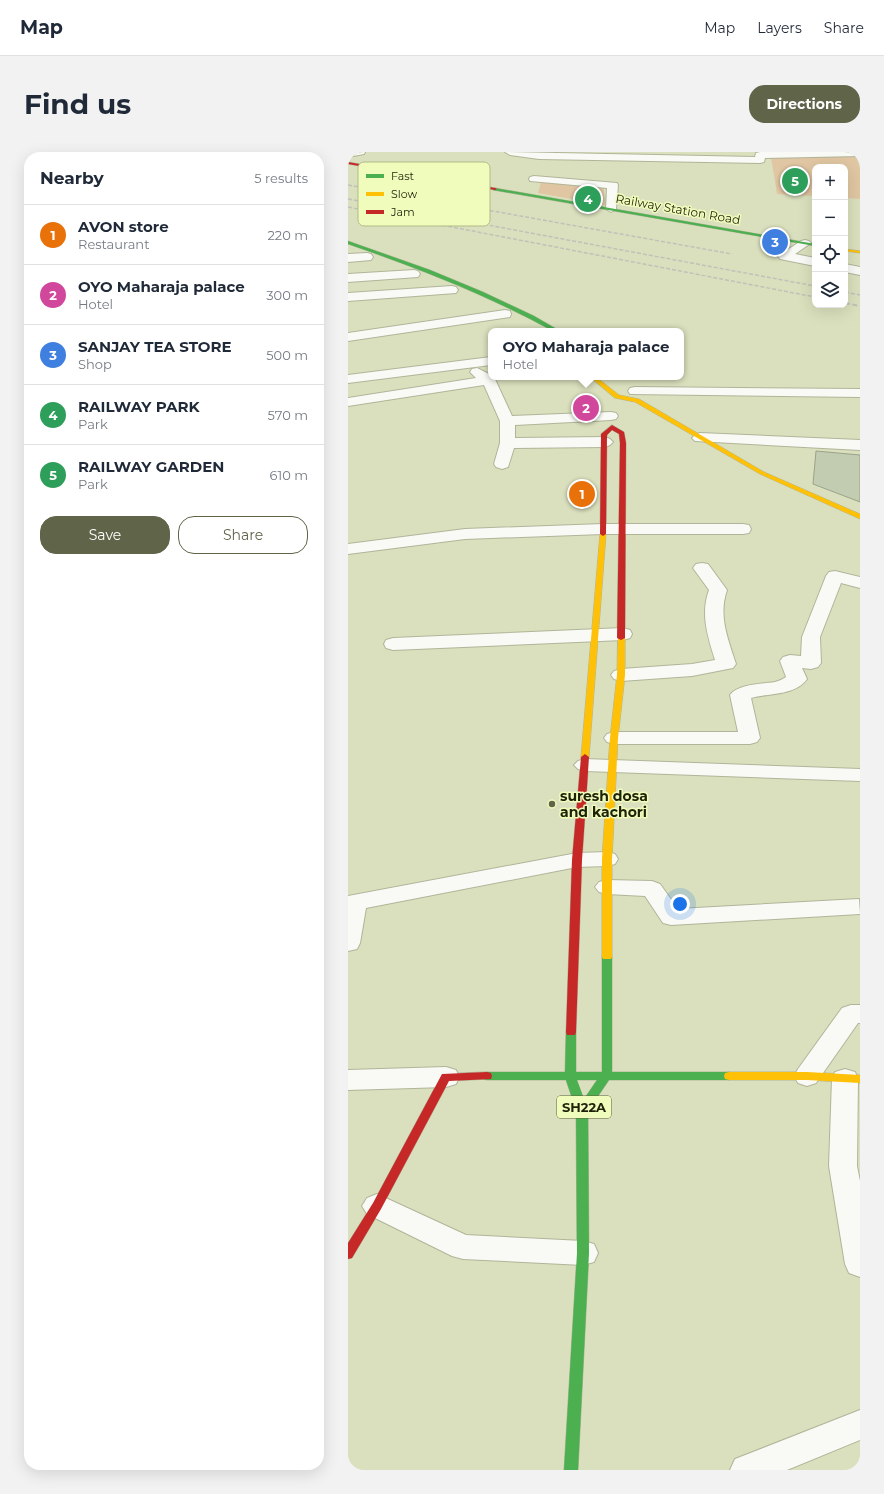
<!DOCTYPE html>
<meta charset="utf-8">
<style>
body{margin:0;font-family:Montserrat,sans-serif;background:#f2f2f3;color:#1f2937}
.controls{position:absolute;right:12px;top:12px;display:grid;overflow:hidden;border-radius:8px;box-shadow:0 4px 16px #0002}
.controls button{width:36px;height:36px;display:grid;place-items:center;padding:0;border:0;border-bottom:1px solid #e0e1e3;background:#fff;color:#1f2937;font:20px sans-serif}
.you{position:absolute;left:332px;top:752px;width:14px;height:14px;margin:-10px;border:3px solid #fff;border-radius:50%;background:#1a73e8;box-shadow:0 0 0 6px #1a73e833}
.badge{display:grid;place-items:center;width:26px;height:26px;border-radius:50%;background:#606448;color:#fff;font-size:13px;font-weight:700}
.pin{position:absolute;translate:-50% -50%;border:2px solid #fff;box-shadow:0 1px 4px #0006}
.popup{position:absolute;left:140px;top:176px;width:196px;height:52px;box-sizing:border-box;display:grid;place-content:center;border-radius:8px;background:#fff;filter:drop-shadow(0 1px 3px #0005);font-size:13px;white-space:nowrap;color:#747a83}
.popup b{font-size:15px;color:#1f2937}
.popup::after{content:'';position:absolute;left:50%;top:100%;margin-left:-8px;border:8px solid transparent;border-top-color:#fff}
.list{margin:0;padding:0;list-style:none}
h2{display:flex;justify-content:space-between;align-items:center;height:52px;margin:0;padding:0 16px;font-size:17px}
h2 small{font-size:13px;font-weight:400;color:#747a83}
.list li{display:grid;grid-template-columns:26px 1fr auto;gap:12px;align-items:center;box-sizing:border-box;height:60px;padding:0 16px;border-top:1px solid #e0e1e3}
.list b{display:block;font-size:15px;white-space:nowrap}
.list p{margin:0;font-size:13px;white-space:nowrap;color:#747a83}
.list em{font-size:13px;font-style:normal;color:#747a83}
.actions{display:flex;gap:8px;padding:12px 16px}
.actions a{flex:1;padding:9px 0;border:1px solid #606448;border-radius:16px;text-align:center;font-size:14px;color:#606448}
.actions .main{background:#606448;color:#fff}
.icon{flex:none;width:22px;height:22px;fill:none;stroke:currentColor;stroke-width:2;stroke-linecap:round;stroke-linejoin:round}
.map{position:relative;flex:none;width:512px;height:1318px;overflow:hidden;border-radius:16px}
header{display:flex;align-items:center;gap:24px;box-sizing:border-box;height:56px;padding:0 20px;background:#fff;border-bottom:1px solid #e0e1e3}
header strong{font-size:19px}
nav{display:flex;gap:22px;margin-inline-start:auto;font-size:14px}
.intro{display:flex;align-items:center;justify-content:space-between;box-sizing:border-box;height:96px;padding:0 24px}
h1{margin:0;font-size:28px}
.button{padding:10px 18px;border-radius:16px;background:#606448;color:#fff;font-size:14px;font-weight:700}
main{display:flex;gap:24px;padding:0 24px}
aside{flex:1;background:#fff;border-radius:16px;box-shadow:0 4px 16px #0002}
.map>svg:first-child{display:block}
</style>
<header>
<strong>Map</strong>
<nav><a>Map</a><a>Layers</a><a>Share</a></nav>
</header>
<div class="intro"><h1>Find us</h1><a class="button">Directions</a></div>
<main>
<aside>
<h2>Nearby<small>5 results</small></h2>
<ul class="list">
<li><span class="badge" style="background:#e8710a">1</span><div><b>AVON store</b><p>Restaurant</p></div><em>220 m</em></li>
<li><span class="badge" style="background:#d1479c">2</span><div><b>OYO Maharaja palace</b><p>Hotel</p></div><em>300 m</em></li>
<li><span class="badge" style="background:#3f7fe0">3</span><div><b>SANJAY TEA STORE</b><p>Shop</p></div><em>500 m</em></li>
<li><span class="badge" style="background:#2e9e5b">4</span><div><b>RAILWAY PARK</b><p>Park</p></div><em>570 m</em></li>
<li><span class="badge" style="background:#2e9e5b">5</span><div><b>RAILWAY GARDEN</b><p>Park</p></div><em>610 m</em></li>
</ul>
<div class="actions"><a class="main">Save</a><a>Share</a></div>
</aside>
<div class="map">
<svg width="512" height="1318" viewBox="0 0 512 1318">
<rect width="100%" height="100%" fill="#dae0bd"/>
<!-- green -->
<path fill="#e0c6a2" d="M 508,4 L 512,16 L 512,47 L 497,46 L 497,15 L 467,15 L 467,44 L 429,42 L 423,5 Z
M 193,30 L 256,36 L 257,53 L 190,41 Z"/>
<!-- building -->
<path fill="#c2ccb1" stroke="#9aa38a" d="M 468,299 L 512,303 L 512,350 L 465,332 Z"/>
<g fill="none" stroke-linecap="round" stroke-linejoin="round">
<defs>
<path id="street" d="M 0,0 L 17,0 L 16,2 L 0,5 Z
M 157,0 L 407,5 L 408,1 L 412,0 L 512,0 L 512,4 L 417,6 L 416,10 L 412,11 L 191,7 L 162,3 Z
M 186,24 L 269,31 L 270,33 L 268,57 L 263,60 L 258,57 L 259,36 L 182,29 L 181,27 L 182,25 Z
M 457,88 L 461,89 L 463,91 L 447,102 L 467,106 L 467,114 L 432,107 L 430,104 L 453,89 Z
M 19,101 L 23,102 L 25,105 L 23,108 L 0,110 L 0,102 Z
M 497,112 L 512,115 L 512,123 L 497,120 Z
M 66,118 L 70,119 L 72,122 L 70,125 L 0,130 L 0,122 Z
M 104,134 L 108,135 L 110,138 L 108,141 L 0,149 L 0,141 Z
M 157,158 L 162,159 L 163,162 L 162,165 L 0,189 L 0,181 Z
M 143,205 L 143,213 L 0,231 L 0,223 Z
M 129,216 L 143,223 L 143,225 L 146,225 L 164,264 L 263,260 L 268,261 L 270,264 L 268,267 L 263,268 L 167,273 L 167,286 L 257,285 L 262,287 L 265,290 L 262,293 L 257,295 L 166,296 L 160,315 L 154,317 L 148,315 L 146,312 L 152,291 L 152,269 L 136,233 L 0,254 L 0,246 L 128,226 L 122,220 L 124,217 Z
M 287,235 L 512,237 L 512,245 L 282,242 L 280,239 L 282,236 Z
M 352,281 L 512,288 L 512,298 L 347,289 L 344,286 L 347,283 Z
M 255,372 L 395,372 L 401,373 L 403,377 L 401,381 L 395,382 L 255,382 L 117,387 L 0,402 L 0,392 L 117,377 Z
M 354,411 L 360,412 L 379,438 C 370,464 380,487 388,512 L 385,516 L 344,524 L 273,529 L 266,527 L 263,523 L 266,519 L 273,517 L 344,512 L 367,508 C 360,485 352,462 361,438 L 345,416 L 348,412 Z
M 487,419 L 512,425 L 512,436 L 493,431 L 472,485 L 473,511 L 470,515 L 463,517 L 454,516 L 459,527 C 447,544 420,541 403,546 L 412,586 L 409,590 L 402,592 L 266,592 L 259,590 L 256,586 L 259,582 L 266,580 L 390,580 L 382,543 C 390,532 414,532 427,530 C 431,529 435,527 438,525 L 432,509 L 435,505 L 442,503 L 453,504 L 454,485 L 478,424 L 481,420 Z
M 275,476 L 282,478 L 284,482 L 282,486 L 275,488 L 45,498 L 38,496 L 36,492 L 38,488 L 45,486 Z
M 237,607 L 512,617 L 512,629 L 237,619 L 230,617 L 226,613 L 230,609 Z
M 259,700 L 267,702 L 270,707 L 267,712 L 259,714 L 229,715 L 18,756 L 12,791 L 9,797 L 0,799 L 0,744 L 229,701 Z
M 259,728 L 304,729 L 312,732 L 330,757 L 511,747 L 512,762 L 323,773 L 315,771 L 297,744 L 259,742 L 251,740 L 247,735 L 251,730 Z
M 503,853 L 512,853 L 512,871 L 510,871 L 468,931 L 459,934 L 450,931 L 446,924 L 450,917 L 494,856 Z
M 98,915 L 108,918 L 111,925 L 108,932 L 98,935 L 0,938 L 0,918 Z
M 497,917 L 507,920 L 510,927 L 509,1014 L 512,1029 L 512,1125 L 501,1121 L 497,1112 L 481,1014 L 484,927 L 487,920 Z
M 29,1042 L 118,1083 L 235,1089 L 246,1092 L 250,1101 L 246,1110 L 235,1113 L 115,1107 L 104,1104 L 19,1062 L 14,1054 L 19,1046 Z
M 512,1258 L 512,1288 L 439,1318 L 382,1318 L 387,1307 Z"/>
<path id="fast" d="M 147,36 L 467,92 L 467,94 L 145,38 Z
M 0,89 L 82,118 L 135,140 L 186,164 L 212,179 L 205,179 C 139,143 70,116 0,92 Z
M 259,802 L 263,803 L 264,805 L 264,920 L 381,920 L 385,921 L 386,924 L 385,927 L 381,928 L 261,928 L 240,959 L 241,1101 L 230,1318 L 216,1318 L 229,1101 L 228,958 L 218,928 L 139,928 L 135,927 L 134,924 L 135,921 L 139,920 L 217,920 L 218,880 L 219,877 L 227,877 L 228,880 L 228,920 L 254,920 L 254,805 L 255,803 ZM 229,928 L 249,928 L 236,947 Z"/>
<path id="slow" d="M 497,97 L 512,99 L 512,101 L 497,99 Z
M 242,225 L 248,225 L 271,243 L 291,247 L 416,320 L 512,362 L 512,367 L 412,322 L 287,250 L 267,246 Z
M 255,380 L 258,382 L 241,605 L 237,608 L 233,605 L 252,382 Z
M 270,484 L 276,484 L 277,486 L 277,523 L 270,586 L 264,707 L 264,805 L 263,807 L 255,807 L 254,805 L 254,707 L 262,586 L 269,523 Z
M 381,920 L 459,920 L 512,923 L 512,931 L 459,928 L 381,928 L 377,927 L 376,924 L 377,921 Z"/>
<path id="jam" d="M 0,10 L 147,36 L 149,37 L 147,38 L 0,12 Z
M 264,273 L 276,280 L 278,291 L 277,486 L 273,488 L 269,486 L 272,291 L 271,282 L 264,278 L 259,283 L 258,382 L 255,384 L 252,382 L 253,282 Z
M 237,602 L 241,605 L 234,708 L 228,880 L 227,883 L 219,883 L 218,880 L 224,708 L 233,605 Z
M 139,920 L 143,921 L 144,924 L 143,927 L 101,929 L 33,1057 L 4,1106 L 0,1107 L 0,1091 L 25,1051 L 94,922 Z"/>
</defs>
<!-- street casing -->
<use href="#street" stroke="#b0b599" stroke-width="2"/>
<!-- fast casing -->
<use href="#fast" stroke="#b0b599" stroke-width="1"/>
<!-- slow casing -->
<use href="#slow" stroke="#b0b599" stroke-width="1"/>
<!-- jam casing -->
<use href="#jam" stroke="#b0b599" stroke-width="1"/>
<!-- street -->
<use href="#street" fill="#f9faf5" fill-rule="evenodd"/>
<!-- fast -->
<use href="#fast" fill="#4caf50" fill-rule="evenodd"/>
<!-- slow -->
<use href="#slow" fill="#ffc107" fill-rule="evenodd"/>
<!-- jam -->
<use href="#jam" fill="#c62828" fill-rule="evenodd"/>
<!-- rail-far1 -->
<path stroke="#c0c2b9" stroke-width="1.5" stroke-dasharray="4 2" stroke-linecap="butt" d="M 0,33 L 384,102
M 0,47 L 467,134
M 0,55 L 467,145
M 497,140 L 512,143
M 497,151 L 502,152"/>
<!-- rail -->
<path stroke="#c0c2b9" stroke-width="2" stroke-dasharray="5 2.5" stroke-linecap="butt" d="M 497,151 L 512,154"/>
</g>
<!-- markers -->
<circle fill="#606448" stroke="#f0fcbc" stroke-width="1.5" cx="204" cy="652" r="4"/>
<g text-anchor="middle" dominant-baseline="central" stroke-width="3" stroke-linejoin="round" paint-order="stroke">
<!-- far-street labels -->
<g font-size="12" fill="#1e2209" stroke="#f0fcbc">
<text transform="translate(330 57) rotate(10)">Railway Station Road</text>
</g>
<!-- shield labels -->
<rect fill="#f0fcbc" stroke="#5d633f" stroke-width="1" x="209" y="944" width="54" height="22" rx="3"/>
<g font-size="13" font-weight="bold" fill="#1e2209">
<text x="236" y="955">SH22A</text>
</g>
<!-- poi labels -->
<g font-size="14" font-weight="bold" fill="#1e2209" stroke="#f0fcbc" text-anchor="start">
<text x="212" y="644">suresh dosa<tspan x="212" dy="16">and kachori</tspan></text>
</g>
</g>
<!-- legend -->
<rect x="10" y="10" width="132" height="64" rx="6" fill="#f0fcbc" stroke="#b1bb86" stroke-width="1"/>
<rect x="18" y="22" width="18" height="4" fill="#4caf50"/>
<rect x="18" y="40" width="18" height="4" fill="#ffc107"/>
<rect x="18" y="58" width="18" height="4" fill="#c62828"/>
<g font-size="11" fill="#1e2209">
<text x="43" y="28">Fast</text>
<text x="43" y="46">Slow</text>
<text x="43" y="64">Jam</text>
</g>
</svg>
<div class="controls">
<button>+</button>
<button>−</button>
<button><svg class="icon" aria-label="locate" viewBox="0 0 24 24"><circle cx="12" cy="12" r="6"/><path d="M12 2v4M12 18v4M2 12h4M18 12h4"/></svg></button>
<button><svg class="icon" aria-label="layers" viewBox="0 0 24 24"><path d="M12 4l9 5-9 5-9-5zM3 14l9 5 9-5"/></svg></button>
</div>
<div class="you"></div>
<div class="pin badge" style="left:234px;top:342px;background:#e8710a">1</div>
<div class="pin badge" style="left:238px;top:256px;background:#d1479c">2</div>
<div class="popup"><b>OYO Maharaja palace</b>Hotel</div>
<div class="pin badge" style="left:427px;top:90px;background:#3f7fe0">3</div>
<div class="pin badge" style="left:240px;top:47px;background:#2e9e5b">4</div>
<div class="pin badge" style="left:447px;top:29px;background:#2e9e5b">5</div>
</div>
</main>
